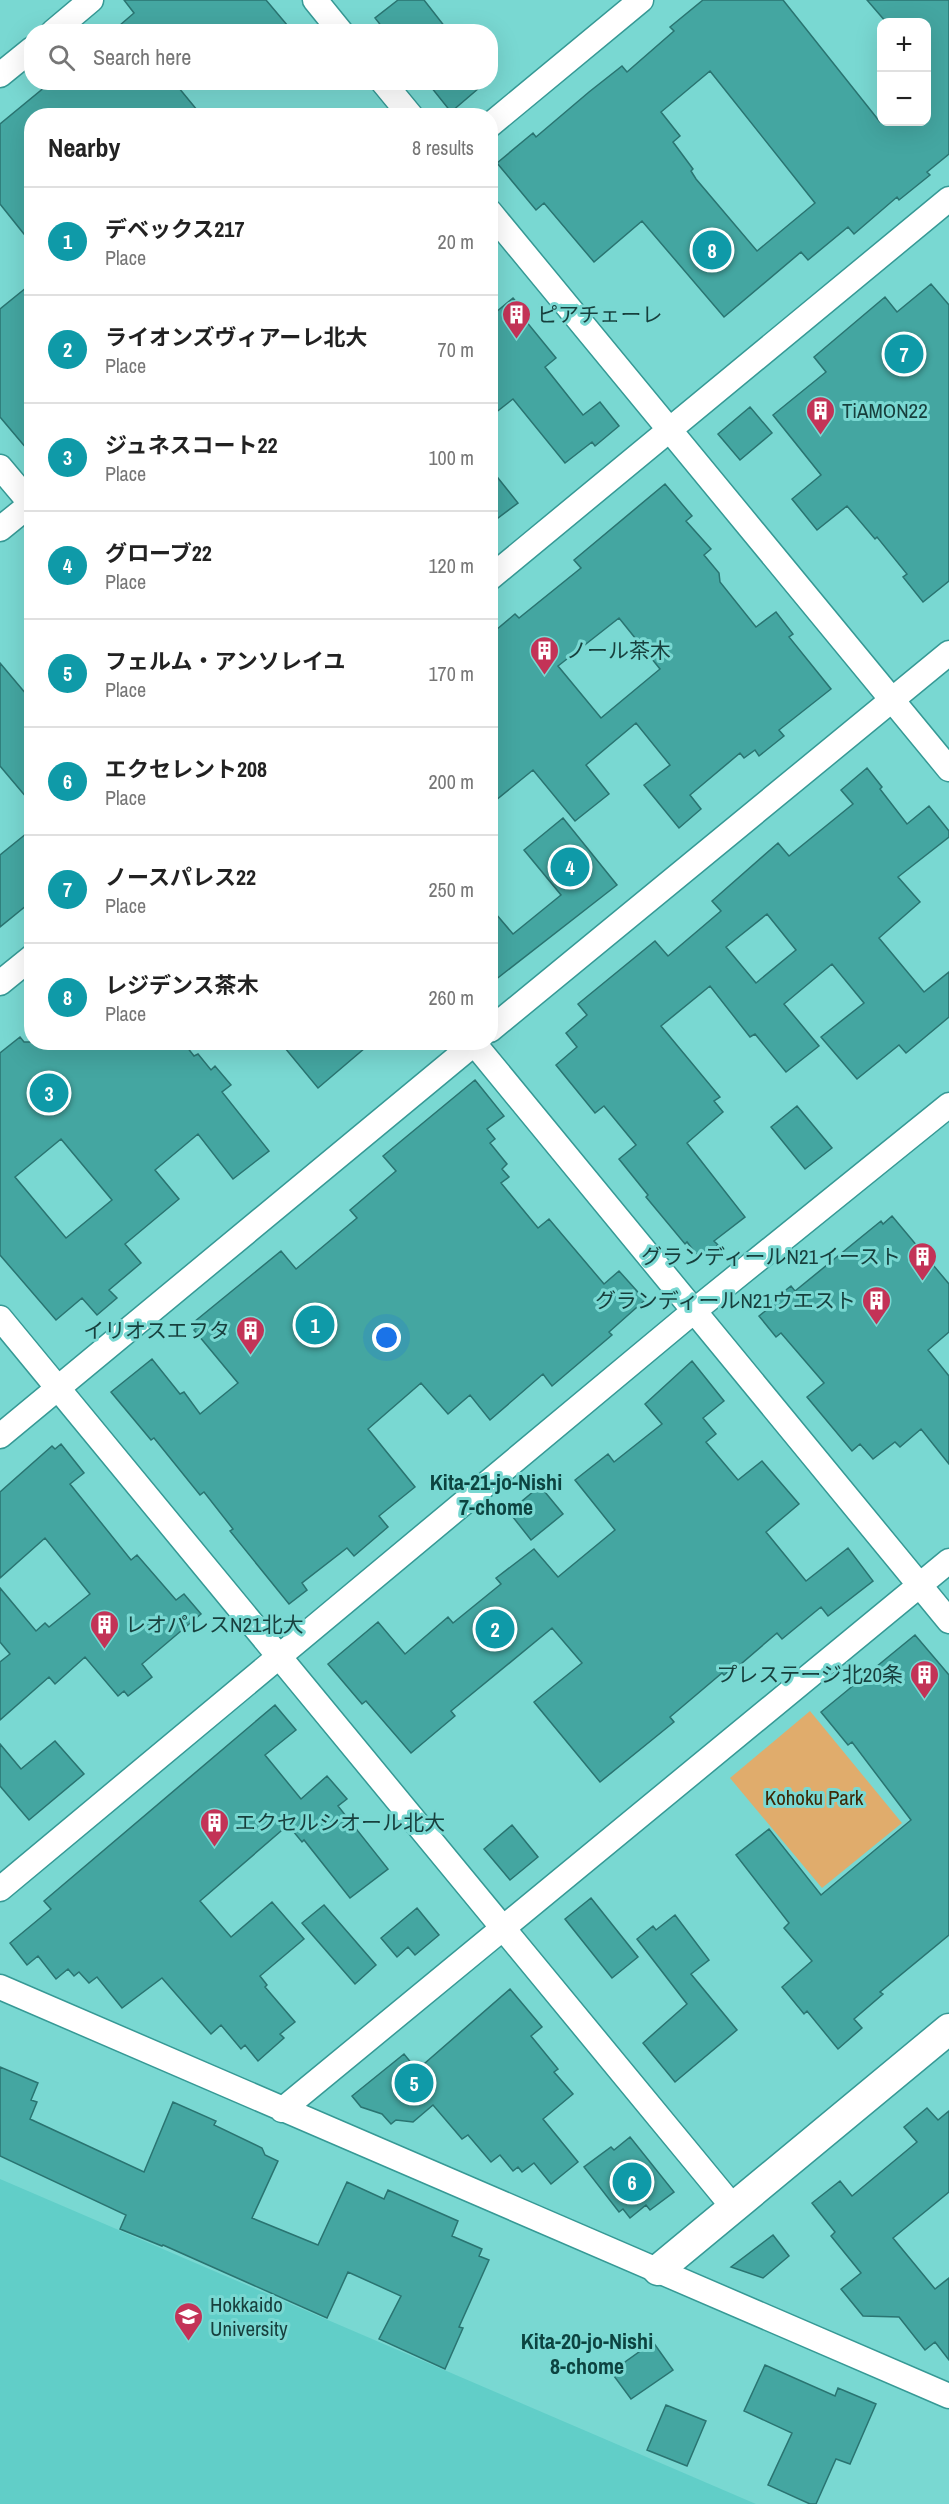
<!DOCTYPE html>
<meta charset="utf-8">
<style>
body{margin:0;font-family:"Archivo Narrow","Noto Sans JP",sans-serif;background:#f6f6f6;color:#222}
.controls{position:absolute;right:18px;top:18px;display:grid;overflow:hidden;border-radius:12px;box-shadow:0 6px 24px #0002}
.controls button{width:54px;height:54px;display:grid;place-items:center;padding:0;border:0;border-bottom:2px solid #e0e0e0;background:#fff;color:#222;font:30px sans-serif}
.you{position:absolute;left:387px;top:1338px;width:21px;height:21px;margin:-15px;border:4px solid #fff;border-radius:50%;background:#1a73e8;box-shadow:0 0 0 9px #1a73e833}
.badge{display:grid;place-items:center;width:39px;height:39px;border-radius:50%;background:#c33357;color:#fff;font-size:20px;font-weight:700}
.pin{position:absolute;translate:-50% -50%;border:3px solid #fff;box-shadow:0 2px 6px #0006}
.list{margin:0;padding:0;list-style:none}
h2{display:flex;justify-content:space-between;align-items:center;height:78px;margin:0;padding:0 24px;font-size:26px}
h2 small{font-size:20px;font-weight:400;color:#767676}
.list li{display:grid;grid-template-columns:39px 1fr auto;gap:18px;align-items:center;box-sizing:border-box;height:108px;padding:0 24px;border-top:2px solid #e0e0e0}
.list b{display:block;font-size:22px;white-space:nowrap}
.list p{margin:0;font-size:20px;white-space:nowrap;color:#767676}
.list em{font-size:20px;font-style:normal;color:#767676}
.icon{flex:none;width:33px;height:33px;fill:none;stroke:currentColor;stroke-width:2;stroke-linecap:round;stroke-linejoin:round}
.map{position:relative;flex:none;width:949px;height:2504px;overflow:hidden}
.search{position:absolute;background:#fff;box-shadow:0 6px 24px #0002;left:24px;top:24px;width:474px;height:66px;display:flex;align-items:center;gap:15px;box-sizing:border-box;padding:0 21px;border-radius:24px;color:#767676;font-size:22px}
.panel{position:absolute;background:#fff;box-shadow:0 6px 24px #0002;left:24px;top:108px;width:474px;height:942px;border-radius:24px}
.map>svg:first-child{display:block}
</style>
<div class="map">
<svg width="949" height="2504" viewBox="0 0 949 2504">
<rect width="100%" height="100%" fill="#79d8d2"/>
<!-- built -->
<path fill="#61cec8" d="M 0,2179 L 756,2504 L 0,2504 Z"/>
<!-- green -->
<path fill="#e0ac6c" d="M 810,1711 L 902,1823 L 822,1888 L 730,1778 Z"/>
<!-- building -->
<path fill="#44a6a1" stroke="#2a7471" stroke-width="1.5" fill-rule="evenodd" d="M 124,0 L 266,0 L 293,32 L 112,32 L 134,13 Z
M 398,0 L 424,0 L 449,32 L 386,32 L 375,18 Z
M 703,0 L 783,0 L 880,122 L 927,122 L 927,22 L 886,22 L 867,0 L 949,0 L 949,154 L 927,172 L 930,175 L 899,200 L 897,197 L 854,234 L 848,227 L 808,260 L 801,252 L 724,317 L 642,221 L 594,262 L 544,203 L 536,210 L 497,163 L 533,133 L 536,137 L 589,92 L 622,66 L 627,72 L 674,31 L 670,27 ZM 710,71 L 815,203 L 757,251 L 696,179 L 691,171 L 693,169 L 673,142 L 680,136 L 661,112 Z
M 51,82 L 174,82 L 202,116 L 32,116 L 32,244 L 0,204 L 0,124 Z
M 427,82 L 486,82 L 451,112 Z
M 32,283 L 32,455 L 0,417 L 0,309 Z
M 931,284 L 949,305 L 949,581 L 923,602 L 903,577 L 907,574 L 877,537 L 875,539 L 847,506 L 817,530 L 792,499 L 821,475 L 773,415 L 826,372 L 814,357 L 885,297 L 897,312 Z
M 513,298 L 529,317 L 525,320 L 556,358 L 545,367 L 583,415 L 600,402 L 619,426 L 595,446 L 592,442 L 565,463 L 513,399 L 490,417 L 490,317 Z
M 750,407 L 772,433 L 740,460 L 718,434 Z
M 490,468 L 518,503 L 490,524 Z
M 665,484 L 692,516 L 686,521 L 711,549 L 704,555 L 719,573 L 720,582 L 756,627 L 776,612 L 793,634 L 789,637 L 831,689 L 779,730 L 784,736 L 759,756 L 755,750 L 744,758 L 740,753 L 690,795 L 701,809 L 679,828 L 644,785 L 670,765 L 636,723 L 586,765 L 609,794 L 575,821 L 533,770 L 490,805 L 490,635 L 515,614 L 519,618 L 581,568 L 574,560 ZM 619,618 L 660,669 L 601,718 L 558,666 Z
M 0,663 L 32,701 L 32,804 L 0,766 Z
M 867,768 L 882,787 L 880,789 L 907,824 L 929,806 L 949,831 L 949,837 L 898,877 L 920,902 L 879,938 L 924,992 L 949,972 L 949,1017 L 906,1053 L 899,1045 L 857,1079 L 821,1037 L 864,1003 L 832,964 L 784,1004 L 819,1046 L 786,1072 L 755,1034 L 750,1037 L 710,986 L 661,1026 L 720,1097 L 714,1101 L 723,1112 L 687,1143 L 745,1217 L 714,1241 L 718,1245 L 700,1259 L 687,1242 L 685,1244 L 646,1197 L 648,1195 L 619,1159 L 636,1145 L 604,1106 L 595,1113 L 556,1065 L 577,1047 L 566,1033 L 587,1015 L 578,1004 L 655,941 L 668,956 L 721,911 L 712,901 L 778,843 L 789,856 L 853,804 L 841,790 ZM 767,914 L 796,950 L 756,983 L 726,947 Z
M 563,818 L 617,885 L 490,984 L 490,907 L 513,934 L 561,895 L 524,850 Z
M 32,829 L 32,901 L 0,927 L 0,855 Z
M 20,1037 L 24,1042 L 183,1042 L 194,1056 L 198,1054 L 211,1070 L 215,1066 L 231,1085 L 222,1092 L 269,1151 L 233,1179 L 198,1134 L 155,1170 L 179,1199 L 125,1244 L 141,1263 L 109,1290 L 117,1298 L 97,1315 L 82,1298 L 56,1320 L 0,1255 L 0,1053 ZM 61,1139 L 112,1200 L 66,1238 L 15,1177 Z
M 280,1042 L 372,1042 L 318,1088 Z
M 475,1080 L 504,1116 L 487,1129 L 495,1139 L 490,1143 L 507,1164 L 502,1169 L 509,1177 L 501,1183 L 538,1228 L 549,1219 L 604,1284 L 619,1271 L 645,1300 L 609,1332 L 612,1335 L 552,1386 L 543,1374 L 490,1420 L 470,1395 L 448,1414 L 421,1383 L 368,1429 L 415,1487 L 379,1516 L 388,1527 L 354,1556 L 347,1548 L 302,1583 L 307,1590 L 289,1604 L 230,1531 L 233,1529 L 204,1492 L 200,1495 L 154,1438 L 151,1440 L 111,1392 L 152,1359 L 180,1394 L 184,1392 L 200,1414 L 238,1383 L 194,1330 L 198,1326 L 194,1322 L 281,1251 L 296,1269 L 357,1218 L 350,1210 L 396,1171 L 383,1156 Z
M 797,1106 L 832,1148 L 805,1169 L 771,1127 Z
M 892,1216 L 949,1284 L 949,1332 L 928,1350 L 949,1376 L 949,1464 L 921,1429 L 900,1447 L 895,1442 L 873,1459 L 860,1444 L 852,1451 L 807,1397 L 824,1383 L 781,1333 L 776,1337 L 759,1316 L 774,1304 L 772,1301 L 791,1286 L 795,1291 L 881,1221 L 883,1224 Z
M 692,1361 L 724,1401 L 703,1418 L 716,1434 L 706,1442 L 738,1480 L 762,1461 L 799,1504 L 766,1532 L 806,1581 L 848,1548 L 873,1581 L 828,1616 L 821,1607 L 782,1639 L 777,1633 L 735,1669 L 734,1667 L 724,1675 L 722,1673 L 670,1717 L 674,1722 L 600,1782 L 534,1702 L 582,1663 L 552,1628 L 451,1711 L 455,1716 L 411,1753 L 366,1701 L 362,1704 L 328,1664 L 378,1622 L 405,1654 L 448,1617 L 453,1623 L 501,1584 L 496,1578 L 534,1549 L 558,1577 L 615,1530 L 575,1480 L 608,1454 L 614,1462 L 662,1424 L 645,1404 Z
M 61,1444 L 84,1473 L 70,1484 L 131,1560 L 137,1555 L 176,1600 L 184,1594 L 201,1614 L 142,1664 L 152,1677 L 128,1696 L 124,1691 L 118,1696 L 85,1657 L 55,1684 L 49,1677 L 0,1720 L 0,1662 L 10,1654 L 0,1642 L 0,1588 L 36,1631 L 45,1623 L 49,1627 L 90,1594 L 45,1538 L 0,1578 L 0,1492 L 52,1446 L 55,1449 Z
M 540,1486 L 563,1514 L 531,1540 L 509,1512 Z
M 915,1635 L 949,1675 L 949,1935 L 880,1992 L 883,1994 L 854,2019 L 862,2028 L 838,2049 L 807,2011 L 804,2014 L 782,1987 L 812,1961 L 784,1928 L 789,1923 L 736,1855 L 769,1829 L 821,1895 L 911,1820 L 852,1742 L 848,1745 L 821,1712 Z
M 275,1705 L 296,1730 L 265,1755 L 301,1799 L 327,1776 L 347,1799 L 338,1806 L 388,1869 L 350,1898 L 304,1840 L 302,1842 L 288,1825 L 200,1901 L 231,1937 L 272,1902 L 304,1939 L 260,1976 L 267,1985 L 265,1987 L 295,2022 L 280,2034 L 284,2038 L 258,2061 L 245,2045 L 241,2049 L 221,2025 L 211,2034 L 162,1978 L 122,2008 L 97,1977 L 89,1983 L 79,1972 L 74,1976 L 68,1969 L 56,1979 L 38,1956 L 27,1965 L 10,1943 L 51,1909 L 44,1901 Z
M 55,1741 L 84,1774 L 29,1820 L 0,1786 L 0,1744 L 21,1769 Z
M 512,1825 L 538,1857 L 510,1880 L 484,1849 Z
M 591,1898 L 638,1957 L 612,1978 L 565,1919 Z
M 324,1905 L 376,1965 L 355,1984 L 302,1923 Z
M 417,1908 L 439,1935 L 415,1955 L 408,1947 L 397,1957 L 381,1938 Z
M 675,1915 L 709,1960 L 691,1974 L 737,2030 L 675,2082 L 643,2043 L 687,2004 L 637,1939 L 653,1926 L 656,1930 Z
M 510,1989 L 542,2027 L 531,2036 L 558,2069 L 554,2072 L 573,2094 L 543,2119 L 578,2162 L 551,2184 L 534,2163 L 522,2172 L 518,2167 L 513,2171 L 500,2155 L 491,2162 L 468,2135 L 462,2139 L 433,2105 L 413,2122 L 396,2120 L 391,2124 L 382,2114 L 361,2107 L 352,2096 L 404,2054 L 417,2070 Z
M 0,2067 L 38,2083 L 31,2100 L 37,2102 L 30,2119 L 144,2172 L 173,2102 L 216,2121 L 214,2125 L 262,2148 L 265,2155 L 278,2161 L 252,2218 L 318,2245 L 347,2182 L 384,2199 L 388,2190 L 458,2221 L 452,2236 L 482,2249 L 479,2256 L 489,2260 L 459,2327 L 463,2328 L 445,2369 L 379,2339 L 401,2296 L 348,2272 L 327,2318 L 163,2245 L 162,2246 L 120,2229 L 126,2215 L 0,2156 Z
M 927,2108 L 938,2120 L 949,2111 L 949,2192 L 893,2238 L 935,2289 L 949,2278 L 949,2360 L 935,2342 L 925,2350 L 899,2317 L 863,2316 L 841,2289 L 861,2273 L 831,2236 L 835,2232 L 812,2203 L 840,2181 L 852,2196 L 917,2142 L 904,2127 Z
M 630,2137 L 674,2192 L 650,2210 L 646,2205 L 630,2218 L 623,2209 L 619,2212 L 584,2167 L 611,2147 L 614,2150 Z
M 773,2235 L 789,2256 L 763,2278 L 731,2267 Z
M 653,2342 L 673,2370 L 631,2399 L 611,2372 Z
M 765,2365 L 835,2396 L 838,2388 L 876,2404 L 850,2464 L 836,2459 L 816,2504 L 810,2504 L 768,2485 L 792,2433 L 744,2411 Z
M 666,2405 L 706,2421 L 687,2466 L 647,2450 Z"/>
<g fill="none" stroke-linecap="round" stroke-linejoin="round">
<defs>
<path id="minor" d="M 315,0 L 341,32
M 53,32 L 91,0
M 0,75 L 32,49
M 383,82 L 411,116
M 490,125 L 641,0
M 490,212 L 949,769
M 0,467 L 32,505
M 0,529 L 32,503
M 490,578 L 949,199
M 0,983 L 32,957
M 490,1030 L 949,653
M 473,1042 L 949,1621
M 0,1318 L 733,2207
M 0,1436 L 476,1042
M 0,1889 L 694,1311 L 949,1105
M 0,1987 L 949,2396
M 282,2110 L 949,1561"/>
<path id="tertiary" d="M 658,2270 L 949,2029"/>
</defs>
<!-- minor casing -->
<use href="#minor" stroke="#369995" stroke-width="27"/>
<!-- tertiary casing -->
<use href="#tertiary" stroke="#369995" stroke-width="33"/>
<!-- minor -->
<use href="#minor" stroke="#fff" stroke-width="24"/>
<!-- tertiary -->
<use href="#tertiary" stroke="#fff" stroke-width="30"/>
</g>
<!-- icons -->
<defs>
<symbol id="building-pin" viewBox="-11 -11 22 30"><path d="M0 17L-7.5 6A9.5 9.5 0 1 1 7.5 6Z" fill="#c33357" stroke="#79d8d2"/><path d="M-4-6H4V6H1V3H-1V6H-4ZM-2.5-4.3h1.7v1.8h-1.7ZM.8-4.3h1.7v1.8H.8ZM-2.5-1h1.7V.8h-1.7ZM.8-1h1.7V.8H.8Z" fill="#fff"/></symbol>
<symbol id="university-pin" viewBox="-11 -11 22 30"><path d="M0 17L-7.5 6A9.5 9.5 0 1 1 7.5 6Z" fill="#c33357" stroke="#79d8d2"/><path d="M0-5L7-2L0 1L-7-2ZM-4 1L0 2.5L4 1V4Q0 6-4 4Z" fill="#fff"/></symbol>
</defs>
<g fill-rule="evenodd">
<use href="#building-pin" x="500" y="298" width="33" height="45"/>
<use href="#building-pin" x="804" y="394" width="33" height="45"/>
<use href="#building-pin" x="528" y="634" width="33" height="45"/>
<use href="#building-pin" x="906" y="1240" width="33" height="45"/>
<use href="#building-pin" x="860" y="1284" width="33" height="45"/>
<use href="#building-pin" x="234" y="1314" width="33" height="45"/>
<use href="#building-pin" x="88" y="1608" width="33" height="45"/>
<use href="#building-pin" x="908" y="1658" width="33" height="45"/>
<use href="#building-pin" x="198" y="1806" width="33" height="45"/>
<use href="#university-pin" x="172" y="2300" width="33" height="45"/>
</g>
<g text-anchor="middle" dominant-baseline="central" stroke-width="6" stroke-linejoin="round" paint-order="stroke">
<!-- poi labels -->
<g font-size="21" fill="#173f3d" stroke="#79d8d2" text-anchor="start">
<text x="537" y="314">ピアチェーレ</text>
<text x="842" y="410">TiAMON22</text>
<text x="566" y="650">ノール茶木</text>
<text x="901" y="1256" text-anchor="end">グランディールN21イースト</text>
<text x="856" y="1300" text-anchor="end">グランディールN21ウエスト</text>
<text x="230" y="1330" text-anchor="end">イリオスエフタ</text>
<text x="125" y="1624">レオパレスN21北大</text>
<text x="903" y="1674" text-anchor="end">プレステージ北20条</text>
<text x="235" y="1822">エクセルシオール北大</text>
<text x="210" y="2304">Hokkaido<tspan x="210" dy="24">University</tspan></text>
</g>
<!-- park labels -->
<g font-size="21" fill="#3f2705" stroke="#79d8d2">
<text x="814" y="1797">Kohoku Park</text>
</g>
<!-- neighbourhood labels -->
<g font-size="22" font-weight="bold" fill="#0c4340" stroke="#79d8d2">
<text x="496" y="1482">Kita-21-jo-Nishi<tspan x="496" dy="25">7-chome</tspan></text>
<text x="587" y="2341">Kita-20-jo-Nishi<tspan x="587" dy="25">8-chome</tspan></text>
</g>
</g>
</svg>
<div class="controls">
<button>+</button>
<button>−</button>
</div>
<div class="you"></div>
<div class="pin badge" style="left:315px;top:1325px;background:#0f9aa8">1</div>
<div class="pin badge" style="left:495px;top:1629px;background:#0f9aa8">2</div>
<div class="pin badge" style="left:49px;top:1093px;background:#0f9aa8">3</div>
<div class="pin badge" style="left:570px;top:867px;background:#0f9aa8">4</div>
<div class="pin badge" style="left:414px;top:2083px;background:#0f9aa8">5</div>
<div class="pin badge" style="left:632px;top:2182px;background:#0f9aa8">6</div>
<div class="pin badge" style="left:904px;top:354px;background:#0f9aa8">7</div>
<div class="pin badge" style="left:712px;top:250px;background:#0f9aa8">8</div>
<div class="search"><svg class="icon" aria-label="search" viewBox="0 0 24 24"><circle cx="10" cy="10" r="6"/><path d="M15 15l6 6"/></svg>Search here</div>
<section class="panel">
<h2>Nearby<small>8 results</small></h2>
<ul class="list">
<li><span class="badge" style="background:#0f9aa8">1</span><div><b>デベックス217</b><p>Place</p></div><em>20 m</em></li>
<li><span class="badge" style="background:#0f9aa8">2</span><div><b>ライオンズヴィアーレ北大</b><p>Place</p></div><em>70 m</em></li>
<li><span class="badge" style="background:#0f9aa8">3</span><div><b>ジュネスコート22</b><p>Place</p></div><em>100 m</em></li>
<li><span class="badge" style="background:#0f9aa8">4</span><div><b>グローブ22</b><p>Place</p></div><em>120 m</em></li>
<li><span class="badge" style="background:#0f9aa8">5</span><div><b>フェルム・アンソレイユ</b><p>Place</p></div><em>170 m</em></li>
<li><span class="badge" style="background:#0f9aa8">6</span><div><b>エクセレント208</b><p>Place</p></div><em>200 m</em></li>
<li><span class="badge" style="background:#0f9aa8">7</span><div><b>ノースパレス22</b><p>Place</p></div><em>250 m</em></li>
<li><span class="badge" style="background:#0f9aa8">8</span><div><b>レジデンス茶木</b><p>Place</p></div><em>260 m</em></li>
</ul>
</section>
</div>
